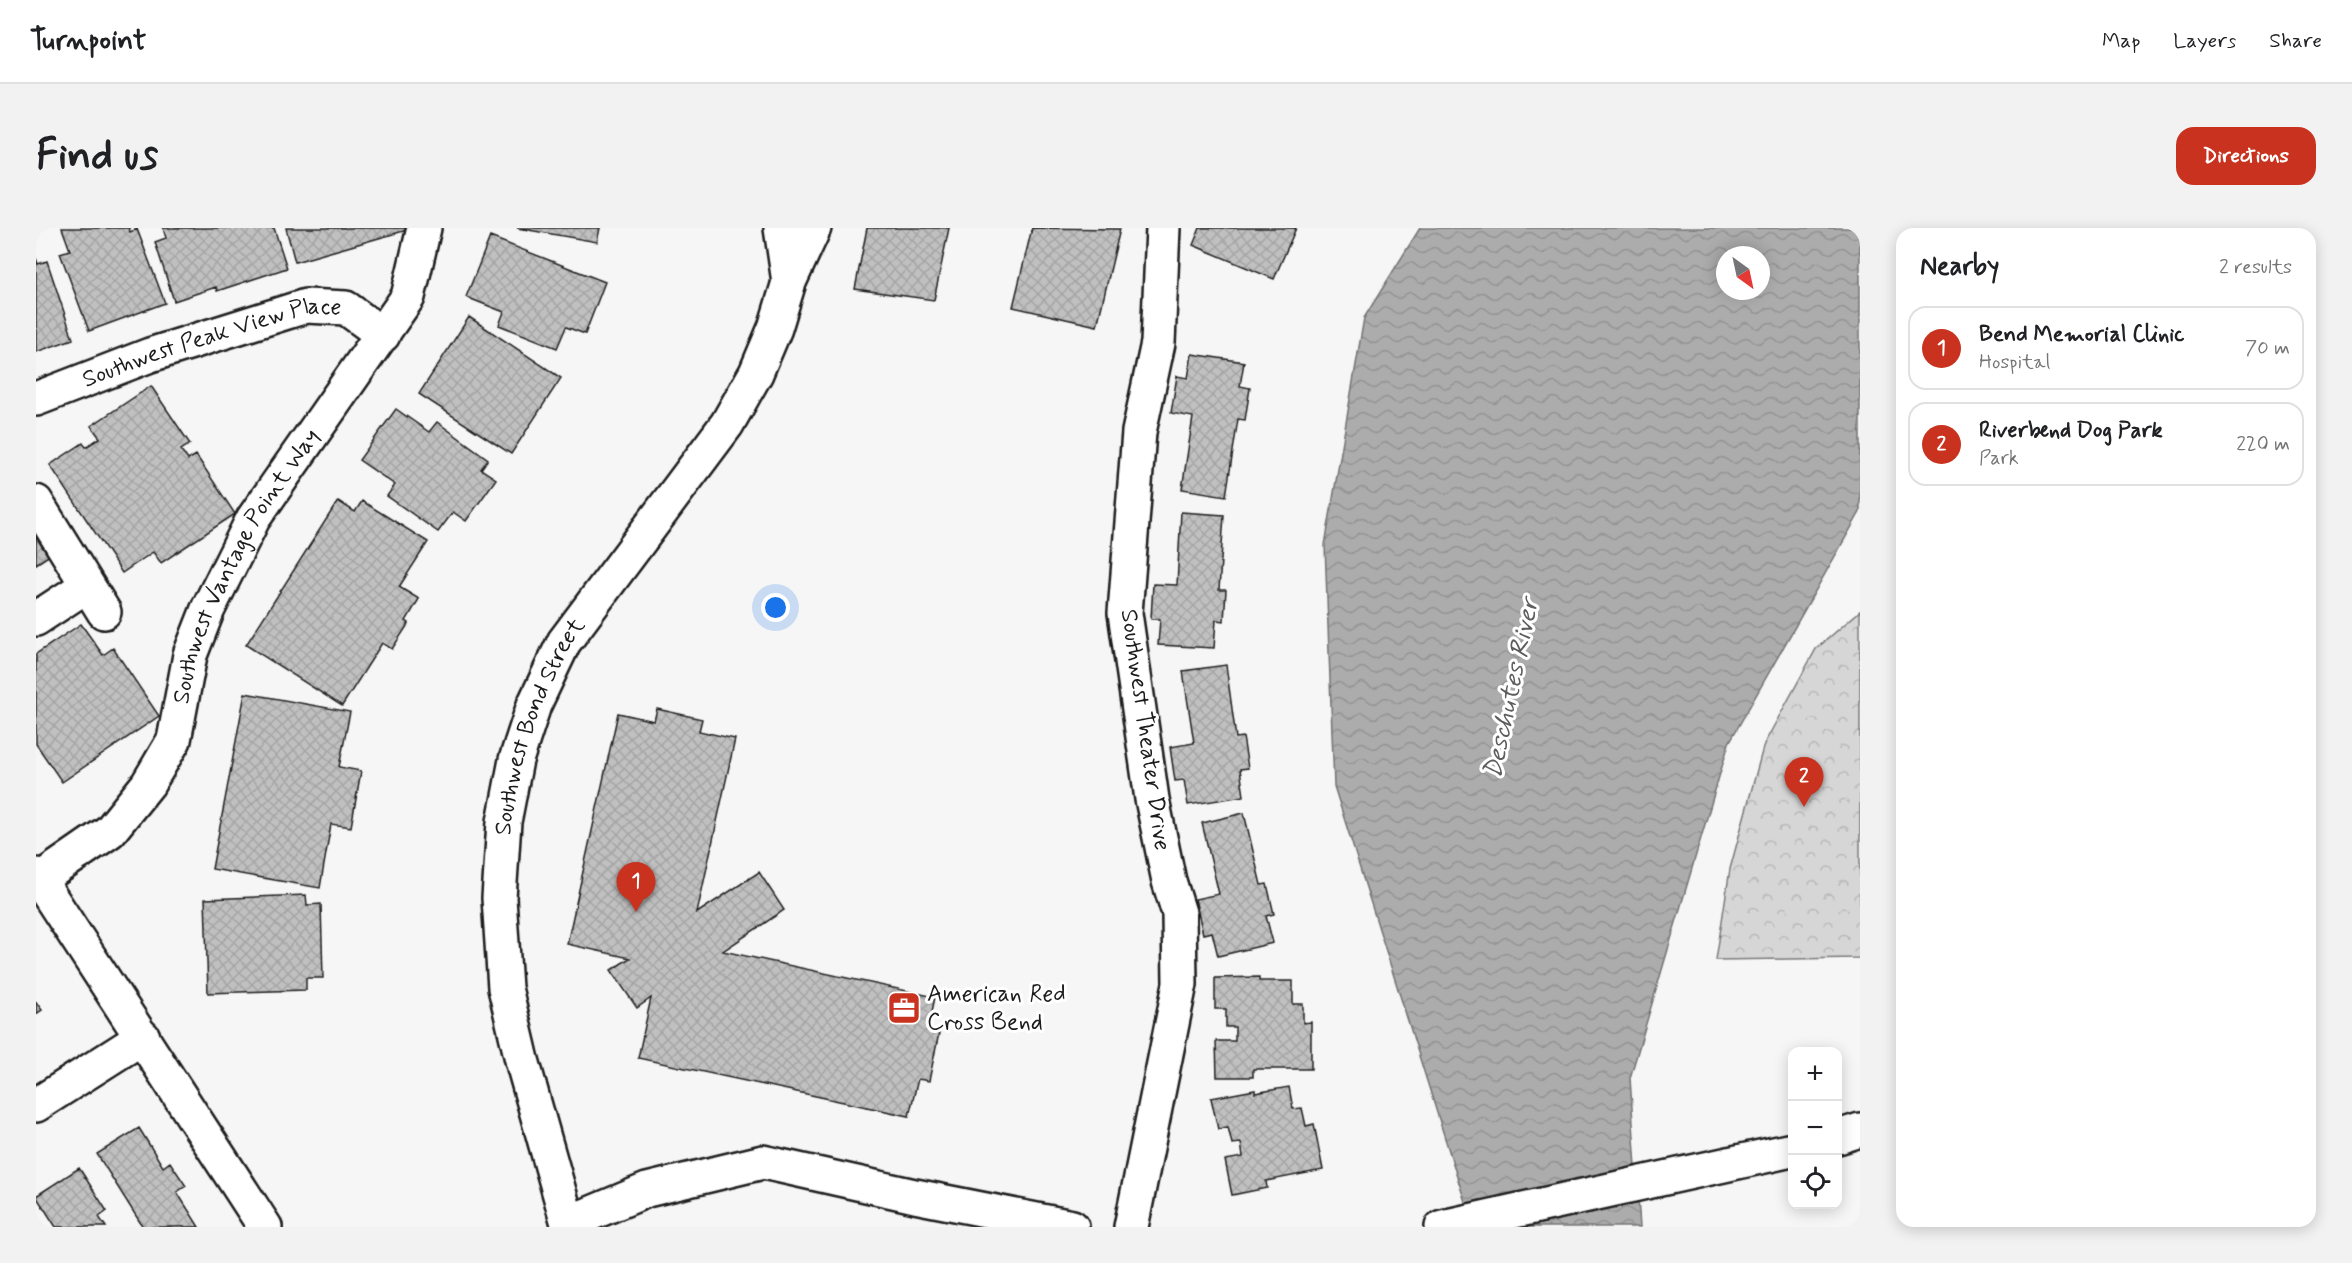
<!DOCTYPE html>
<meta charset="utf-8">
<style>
body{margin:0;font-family:Mynerve,sans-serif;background:#f2f2f2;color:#202124}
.controls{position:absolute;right:18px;bottom:18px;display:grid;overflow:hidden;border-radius:12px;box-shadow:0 3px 15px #0003}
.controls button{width:54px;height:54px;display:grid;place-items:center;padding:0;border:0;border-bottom:2px solid #e0e0e0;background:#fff;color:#202124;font:30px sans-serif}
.compass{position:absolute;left:1680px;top:18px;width:54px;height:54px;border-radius:50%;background:#fff;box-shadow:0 3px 15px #0003;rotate:147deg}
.you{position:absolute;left:740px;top:380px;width:21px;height:21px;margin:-15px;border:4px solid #fff;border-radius:50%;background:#1a73e8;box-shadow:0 0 0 9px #1a73e833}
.badge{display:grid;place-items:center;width:39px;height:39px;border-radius:50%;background:#c8321e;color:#fff;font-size:20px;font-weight:700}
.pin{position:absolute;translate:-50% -50px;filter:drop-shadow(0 2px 3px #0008)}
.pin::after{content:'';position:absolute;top:32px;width:21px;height:18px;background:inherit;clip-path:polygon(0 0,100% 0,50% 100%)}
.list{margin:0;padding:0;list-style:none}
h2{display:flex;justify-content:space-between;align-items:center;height:78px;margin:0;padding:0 24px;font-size:26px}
h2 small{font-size:20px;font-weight:400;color:#757577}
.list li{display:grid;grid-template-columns:39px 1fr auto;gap:18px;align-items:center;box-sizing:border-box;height:84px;margin:0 12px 12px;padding:0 12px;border:2px solid #e0e0e0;border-radius:18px}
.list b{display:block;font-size:22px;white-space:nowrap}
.list p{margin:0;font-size:20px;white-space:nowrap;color:#757577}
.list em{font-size:20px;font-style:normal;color:#757577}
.icon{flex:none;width:33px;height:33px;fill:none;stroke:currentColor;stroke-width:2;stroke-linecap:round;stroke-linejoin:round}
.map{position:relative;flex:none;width:1824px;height:999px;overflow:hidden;border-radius:18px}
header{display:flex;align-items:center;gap:36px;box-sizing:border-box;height:84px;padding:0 30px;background:#fff;border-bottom:2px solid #e0e0e0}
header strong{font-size:28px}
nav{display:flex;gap:33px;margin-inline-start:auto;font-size:21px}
.intro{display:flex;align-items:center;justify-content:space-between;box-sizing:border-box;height:144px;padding:0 36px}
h1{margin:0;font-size:42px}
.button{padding:15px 27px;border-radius:18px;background:#c8321e;color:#fff;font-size:21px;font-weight:700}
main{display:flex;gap:36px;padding:0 36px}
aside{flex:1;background:#fff;border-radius:18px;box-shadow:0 3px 15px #0003}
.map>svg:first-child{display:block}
</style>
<header>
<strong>Turnpoint</strong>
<nav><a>Map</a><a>Layers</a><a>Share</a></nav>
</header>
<div class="intro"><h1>Find us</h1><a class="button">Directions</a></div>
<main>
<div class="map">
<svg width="1824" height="999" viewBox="0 0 1824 999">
<defs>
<pattern id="forest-crowns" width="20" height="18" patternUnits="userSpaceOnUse" patternTransform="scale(1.5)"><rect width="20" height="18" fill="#d6d6d6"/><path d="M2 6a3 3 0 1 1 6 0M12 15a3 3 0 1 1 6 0" fill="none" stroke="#b7b7b7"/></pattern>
<pattern id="water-waves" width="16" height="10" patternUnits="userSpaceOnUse" patternTransform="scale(1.5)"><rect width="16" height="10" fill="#acacac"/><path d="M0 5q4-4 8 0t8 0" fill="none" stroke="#939393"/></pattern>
<pattern id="building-cross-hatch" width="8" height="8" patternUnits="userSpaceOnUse" patternTransform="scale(1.5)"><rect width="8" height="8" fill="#c0c0c0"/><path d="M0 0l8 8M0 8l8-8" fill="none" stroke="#a4a4a4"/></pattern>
</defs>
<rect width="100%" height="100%" fill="#f6f6f6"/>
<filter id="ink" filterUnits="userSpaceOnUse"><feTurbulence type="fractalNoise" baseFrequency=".0167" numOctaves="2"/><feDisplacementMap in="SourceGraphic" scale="12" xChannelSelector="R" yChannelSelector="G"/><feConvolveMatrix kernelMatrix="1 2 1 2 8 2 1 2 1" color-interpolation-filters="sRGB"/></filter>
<g filter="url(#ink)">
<!-- forest -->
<path fill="url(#forest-crowns)" stroke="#797979" stroke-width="1.5" d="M 1824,383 L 1824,730 L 1680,732 L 1694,641 L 1728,516 L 1780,421 Z"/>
<!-- water -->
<path fill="url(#water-waves)" stroke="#727272" stroke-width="1.5" fill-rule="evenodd" d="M 1384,0 L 1824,0 L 1824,284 L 1693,515 L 1594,850 L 1604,999 L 1437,999 L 1298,558 L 1289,317 L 1328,90 ZM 1689,27 L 1725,27 L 1725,63 L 1689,63 Z"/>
<!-- building -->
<path fill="url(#building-cross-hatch)" stroke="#1c1c1c" stroke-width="1.5" d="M 26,0 L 93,0 L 94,4 L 101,1 L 129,75 L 53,103 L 24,25 L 34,22 Z
M 127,0 L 238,0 L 251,40 L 181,63 L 180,59 L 138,73 L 119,14 L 130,10 Z
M 250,0 L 378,0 L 259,34 Z
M 481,0 L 564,0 L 561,14 Z
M 831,0 L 913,0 L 898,72 L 819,61 Z
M 996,0 L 1084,1 L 1061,98 L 977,79 Z
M 1164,0 L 1260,0 L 1238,51 L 1157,17 Z
M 454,9 L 569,54 L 549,106 L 530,99 L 521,120 L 463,97 L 468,84 L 430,69 Z
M 0,30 L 2,36 L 11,33 L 37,111 L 0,124 Z
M 433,89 L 525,150 L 475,226 L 383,166 Z
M 1156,126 L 1208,134 L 1204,158 L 1214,160 L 1209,192 L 1202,191 L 1190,268 L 1146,261 L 1157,189 L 1135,185 L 1141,148 L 1152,150 Z
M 115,158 L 154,216 L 145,222 L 152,232 L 160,227 L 199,286 L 125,335 L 117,324 L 86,345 L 14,237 L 47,215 L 50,219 L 64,210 L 55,198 Z
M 360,181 L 393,204 L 401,194 L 452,231 L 445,241 L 460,251 L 430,293 L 417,284 L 402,304 L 351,268 L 359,257 L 323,232 Z
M 302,273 L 319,284 L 326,273 L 392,314 L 363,359 L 383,371 L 370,393 L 373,395 L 356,421 L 346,415 L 306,478 L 210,417 Z
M 1145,284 L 1188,287 L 1183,362 L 1190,362 L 1188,393 L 1180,392 L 1178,420 L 1122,417 L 1124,391 L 1115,391 L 1117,356 L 1141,357 Z
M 0,292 L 20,323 L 0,336 Z
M 45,396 L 67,427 L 77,420 L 123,488 L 26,554 L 0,516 L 0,426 Z
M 1190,437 L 1200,510 L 1207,509 L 1212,540 L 1204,541 L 1208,568 L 1152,577 L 1148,552 L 1139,553 L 1134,519 L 1158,515 L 1147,443 Z
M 209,465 L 314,484 L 303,539 L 325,543 L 315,599 L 295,596 L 284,660 L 176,641 Z
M 621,481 L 666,491 L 663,503 L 699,511 L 661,685 L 723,644 L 748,682 L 687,723 L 899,769 L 892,803 L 903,805 L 893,853 L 882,851 L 873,888 L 602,830 L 615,770 L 601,780 L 575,742 L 594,730 L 531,716 L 582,485 L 618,493 Z
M 1208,585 L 1225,657 L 1231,656 L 1238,686 L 1230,688 L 1237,715 L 1182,728 L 1176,704 L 1167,706 L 1159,671 L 1183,666 L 1166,595 Z
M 270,667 L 271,677 L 285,676 L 287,750 L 270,750 L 270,762 L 172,765 L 169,671 Z
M 1223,749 L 1223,753 L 1257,753 L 1257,776 L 1267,776 L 1267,795 L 1275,794 L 1275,841 L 1217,841 L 1217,849 L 1181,849 L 1180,813 L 1199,813 L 1199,799 L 1190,799 L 1190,781 L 1179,781 L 1179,750 Z
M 0,774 L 6,782 L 0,786 Z
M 1253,859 L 1257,881 L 1266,880 L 1270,898 L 1278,896 L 1287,942 L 1230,953 L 1231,960 L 1196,967 L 1189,932 L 1207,929 L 1205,915 L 1196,916 L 1192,899 L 1182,901 L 1175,870 L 1219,862 L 1219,865 Z
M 103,900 L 127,939 L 134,934 L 150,958 L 141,964 L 163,999 L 107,999 L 61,926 Z
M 43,940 L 71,983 L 63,989 L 70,999 L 20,999 L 0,968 Z"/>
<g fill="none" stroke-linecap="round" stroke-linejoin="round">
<defs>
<g id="minor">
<path d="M 745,0 L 753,54"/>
<path id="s1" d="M 0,171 L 114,127 L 270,78 L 310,80 L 347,107"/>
<path d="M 0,274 L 68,384"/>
<path d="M 0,391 L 50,358"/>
<path d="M 0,647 L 229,999"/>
<path id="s2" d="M 3,652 L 74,603 L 112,556 L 138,512 L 154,427 L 172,381 L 217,291 L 372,69 L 388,0"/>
<path d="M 0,877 L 107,809"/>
<path d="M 1802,909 L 1824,902"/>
<path d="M 532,995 L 611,962 L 727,934 L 879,968 L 1036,999"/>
<path id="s3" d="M 533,999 L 486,832 L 469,760 L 463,670 L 468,594 L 480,532 L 498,477 L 528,414 L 691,196 L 720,145 L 739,100 L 753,54 L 778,0"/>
<path d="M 1095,999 L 1144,756 L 1143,685 L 1133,653 L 1116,571 L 1089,385 L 1103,204 L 1122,115 L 1127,0"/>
<path d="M 1406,999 L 1756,922"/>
</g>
</defs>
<!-- minor casing -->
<use href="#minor" stroke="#1c1c1c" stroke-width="38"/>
<!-- minor -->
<use href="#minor" stroke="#fff" stroke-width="33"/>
</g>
</g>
<!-- icons -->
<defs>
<symbol id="office-square" viewBox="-11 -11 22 22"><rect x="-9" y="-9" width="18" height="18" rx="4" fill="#c8321e" stroke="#fff"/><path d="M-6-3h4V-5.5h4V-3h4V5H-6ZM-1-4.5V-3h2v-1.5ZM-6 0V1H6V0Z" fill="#fff"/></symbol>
</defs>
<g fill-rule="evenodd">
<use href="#office-square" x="849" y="761" width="38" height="38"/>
</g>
<g text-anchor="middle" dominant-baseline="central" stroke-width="6" stroke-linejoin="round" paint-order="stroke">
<!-- street labels -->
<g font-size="24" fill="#1c1c1c" stroke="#fff">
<text stroke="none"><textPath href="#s1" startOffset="186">Southwest Peak View Place</textPath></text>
<text stroke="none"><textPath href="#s2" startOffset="388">Southwest Vantage Point Way</textPath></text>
<text stroke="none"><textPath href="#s3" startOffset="516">Southwest Bond Street</textPath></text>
<text transform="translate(1109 502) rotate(82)">Southwest Theater Drive</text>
</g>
<!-- poi labels -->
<g font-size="24" fill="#1c1c1c" stroke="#fff" text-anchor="start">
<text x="891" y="766">American Red<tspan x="891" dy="28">Cross Bend</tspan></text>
</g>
<!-- water labels -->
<g font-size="26" font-style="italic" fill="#5d5d5d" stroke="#fff">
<text transform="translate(1476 461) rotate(-78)">Deschutes River</text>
</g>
</g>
</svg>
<div class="controls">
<button>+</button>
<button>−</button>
<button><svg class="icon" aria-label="locate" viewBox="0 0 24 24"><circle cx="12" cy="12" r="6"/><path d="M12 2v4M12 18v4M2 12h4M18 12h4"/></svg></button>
</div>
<svg class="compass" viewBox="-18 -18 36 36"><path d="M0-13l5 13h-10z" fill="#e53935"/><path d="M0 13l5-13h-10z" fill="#757577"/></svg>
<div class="you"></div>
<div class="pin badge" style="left:600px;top:684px">1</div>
<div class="pin badge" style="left:1768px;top:579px">2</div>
</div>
<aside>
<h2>Nearby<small>2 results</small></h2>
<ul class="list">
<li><span class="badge">1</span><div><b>Bend Memorial Clinic</b><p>Hospital</p></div><em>70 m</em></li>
<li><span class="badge">2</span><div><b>Riverbend Dog Park</b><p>Park</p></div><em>220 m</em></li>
</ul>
</aside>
</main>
